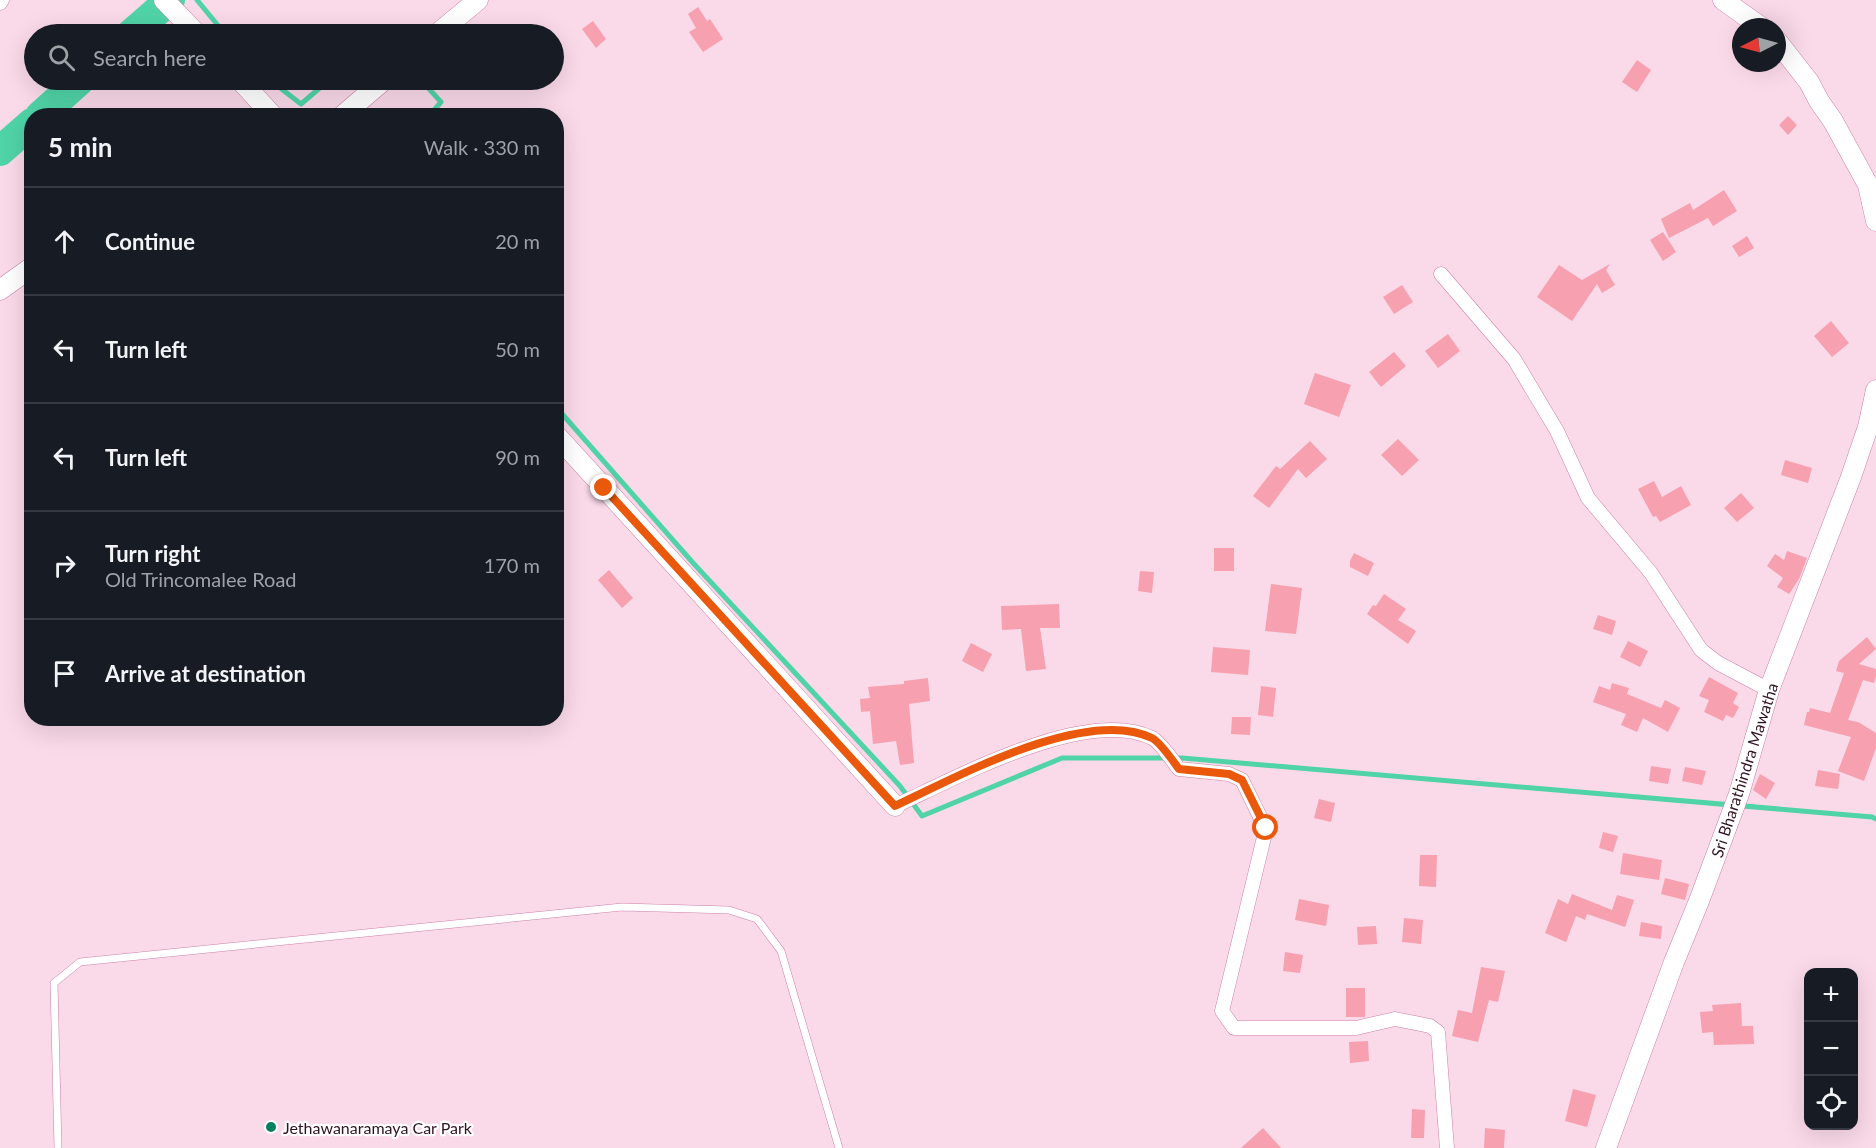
<!DOCTYPE html>
<meta charset="utf-8">
<style>
body{margin:0;font-family:Lato,sans-serif;background:#242831;color:#f1f3f6}
.controls{position:absolute;right:18px;bottom:18px;display:grid;overflow:hidden;border-radius:12px;box-shadow:0 6px 24px #0002}
.controls button{width:54px;height:54px;display:grid;place-items:center;padding:0;border:0;border-bottom:2px solid #363941;background:#171b24;color:#f1f3f6;font:30px sans-serif}
.compass{position:absolute;left:1732px;top:18px;width:54px;height:54px;border-radius:50%;background:#171b24;box-shadow:0 6px 24px #0002;rotate:264deg}
.stop{position:absolute;width:18px;height:18px;margin:-14px;border:4px solid #ea580c;border-radius:50%;background:#fff}
.stop.end{background:#ea580c;border-color:#fff;box-shadow:0 2px 6px #0008}
.list{margin:0;padding:0;list-style:none}
h2{display:flex;justify-content:space-between;align-items:center;height:78px;margin:0;padding:0 24px;font-size:26px}
h2 small{font-size:20px;font-weight:400;color:#9ea1a6}
.list li{display:grid;grid-template-columns:39px 1fr auto;gap:18px;align-items:center;box-sizing:border-box;height:108px;padding:0 24px;border-top:2px solid #363941}
.list b{display:block;font-size:22px;white-space:nowrap}
.list p{margin:0;font-size:20px;white-space:nowrap;color:#9ea1a6}
.list em{font-size:20px;font-style:normal;color:#9ea1a6}
.icon{flex:none;width:33px;height:33px;fill:none;stroke:currentColor;stroke-width:2;stroke-linecap:round;stroke-linejoin:round}
.map{position:relative;flex:none;width:1876px;height:1148px;overflow:hidden}
.search{position:absolute;background:#171b24;box-shadow:0 6px 24px #0002;left:24px;top:24px;width:540px;height:66px;display:flex;align-items:center;gap:15px;box-sizing:border-box;padding:0 21px;border-radius:33px;color:#9ea1a6;font-size:22px}
.panel{position:absolute;background:#171b24;box-shadow:0 6px 24px #0002;left:24px;top:108px;width:540px;height:618px;border-radius:24px}
.map>svg:first-child{display:block}
</style>
<div class="map">
<svg width="1876" height="1148" viewBox="0 0 1876 1148">
<rect width="100%" height="100%" fill="#fad9e9"/>
<g fill="none" stroke-linecap="round" stroke-linejoin="round">
<!-- stream -->
<path stroke="#50d3a7" stroke-width="5" d="M 197,0 L 225,34
M 270,80 L 301,104 L 329,80
M 421,80 L 441,102 L 429,116
M 556,407 L 694,564 L 900,786 L 922,816 L 1062,758 L 1182,758 L 1872,817 L 1876,819"/>
<!-- river -->
<path stroke="#50d3a7" stroke-width="30" d="M 131,34 L 170,0
M 40,116 L 80,80
M 0,151 L 32,123"/>
</g>
<!-- building -->
<path fill="#f7a0b0" d="M 698,7 L 707,21 L 710,19 L 723,39 L 703,52 L 689,32 L 696,28 L 688,14 Z
M 593,21 L 606,39 L 596,48 L 582,29 Z
M 1637,60 L 1651,70 L 1637,92 L 1622,82 Z
M 1788,116 L 1797,125 L 1788,135 L 1779,125 Z
M 1724,190 L 1737,211 L 1713,226 L 1708,218 L 1669,238 L 1661,219 L 1690,203 L 1693,210 Z
M 1663,232 L 1676,252 L 1663,261 L 1650,240 Z
M 1747,236 L 1754,248 L 1739,257 L 1732,246 Z
M 1610,264 L 1606,270 L 1615,285 L 1602,293 L 1597,284 L 1572,321 L 1537,297 L 1559,265 L 1582,280 Z
M 1402,285 L 1413,302 L 1394,314 L 1383,297 Z
M 1831,321 L 1849,343 L 1832,357 L 1814,336 Z
M 1448,334 L 1460,351 L 1438,368 L 1425,351 Z
M 1394,352 L 1406,366 L 1381,387 L 1369,372 Z
M 1315,373 L 1351,385 L 1339,417 L 1304,404 Z
M 1398,439 L 1419,460 L 1402,476 L 1381,455 Z
M 1310,441 L 1327,459 L 1306,478 L 1298,469 L 1269,508 L 1253,496 L 1276,466 L 1280,469 Z
M 1785,460 L 1812,468 L 1808,483 L 1781,475 Z
M 1654,481 L 1662,497 L 1681,486 L 1691,505 L 1660,522 L 1656,516 L 1653,517 L 1638,489 Z
M 1741,493 L 1754,508 L 1737,522 L 1724,508 Z
M 1214,548 L 1234,548 L 1234,571 L 1214,571 Z
M 1787,551 L 1807,558 L 1799,579 L 1789,594 L 1777,587 L 1783,578 L 1767,566 L 1775,554 L 1784,560 Z
M 1354,553 L 1374,563 L 1368,576 L 1350,567 L 1350,561 Z
M 609,570 L 633,598 L 622,608 L 598,580 Z
M 1140,571 L 1154,572 L 1152,593 L 1138,591 Z
M 1271,584 L 1302,588 L 1296,634 L 1265,631 Z
M 1384,594 L 1406,609 L 1398,620 L 1416,631 L 1408,644 L 1367,614 L 1373,605 L 1376,606 Z
M 1059,604 L 1060,628 L 1040,628 L 1046,669 L 1026,671 L 1021,629 L 1002,630 L 1001,606 Z
M 1598,615 L 1616,621 L 1612,635 L 1593,629 Z
M 1867,637 L 1876,649 L 1859,664 L 1876,669 L 1876,676 L 1874,683 L 1863,680 L 1848,720 L 1858,722 L 1876,733 L 1876,748 L 1864,781 L 1838,771 L 1851,737 L 1804,725 L 1807,712 L 1809,712 L 1810,708 L 1830,713 L 1844,673 L 1836,671 L 1839,661 Z
M 1628,641 L 1648,651 L 1640,667 L 1620,657 Z
M 971,643 L 992,654 L 983,672 L 962,661 Z
M 1213,647 L 1250,650 L 1248,675 L 1211,672 Z
M 1709,677 L 1738,693 L 1733,703 L 1739,707 L 1733,718 L 1726,715 L 1723,721 L 1704,712 L 1709,700 L 1699,696 Z
M 928,678 L 930,701 L 909,704 L 914,763 L 900,765 L 896,741 L 873,744 L 870,711 L 861,712 L 860,699 L 870,698 L 868,687 L 904,684 L 904,681 Z
M 1612,683 L 1629,688 L 1627,694 L 1661,708 L 1665,700 L 1680,708 L 1668,732 L 1643,718 L 1637,732 L 1621,725 L 1626,714 L 1593,702 L 1599,686 L 1610,690 Z
M 1261,686 L 1276,688 L 1273,717 L 1258,715 Z
M 1232,717 L 1251,717 L 1250,735 L 1231,734 Z
M 1651,766 L 1671,769 L 1668,784 L 1649,781 Z
M 1685,767 L 1706,771 L 1702,785 L 1682,781 Z
M 1818,770 L 1840,774 L 1838,789 L 1815,786 Z
M 1760,774 L 1775,783 L 1766,799 L 1753,790 Z
M 1319,799 L 1335,803 L 1331,822 L 1314,818 Z
M 1603,832 L 1618,836 L 1613,852 L 1599,848 Z
M 1623,853 L 1662,860 L 1659,880 L 1620,874 Z
M 1420,855 L 1437,855 L 1436,887 L 1419,886 Z
M 1665,878 L 1689,884 L 1685,900 L 1661,894 Z
M 1572,894 L 1612,910 L 1617,895 L 1634,900 L 1625,927 L 1587,914 L 1585,920 L 1576,916 L 1566,942 L 1545,933 L 1558,899 L 1568,904 Z
M 1299,899 L 1329,905 L 1326,926 L 1295,920 Z
M 1404,918 L 1423,920 L 1421,944 L 1402,942 Z
M 1641,922 L 1662,926 L 1661,939 L 1639,936 Z
M 1376,926 L 1377,944 L 1358,945 L 1357,927 Z
M 1285,952 L 1303,955 L 1300,973 L 1283,971 Z
M 1481,967 L 1505,971 L 1498,1002 L 1489,1000 L 1478,1042 L 1452,1036 L 1458,1010 L 1472,1013 Z
M 1346,988 L 1365,988 L 1365,1017 L 1346,1017 Z
M 1741,1003 L 1742,1026 L 1753,1026 L 1754,1044 L 1714,1045 L 1713,1032 L 1702,1033 L 1700,1012 L 1713,1011 L 1712,1005 Z
M 1368,1041 L 1369,1061 L 1350,1063 L 1349,1042 Z
M 1573,1089 L 1596,1095 L 1587,1127 L 1565,1121 Z
M 1412,1109 L 1425,1110 L 1424,1138 L 1411,1138 Z
M 1263,1128 L 1281,1148 L 1241,1148 Z
M 1485,1128 L 1505,1130 L 1504,1148 L 1484,1148 Z"/>
<g fill="none" stroke-linecap="round" stroke-linejoin="round">
<defs>
<path id="lane" d="M 58,1148 L 54,983 L 80,962 L 622,907 L 729,910 L 757,919 L 781,951 L 839,1148"/>
<path id="street" d="M 0,3 L 2,0
M 1441,274 L 1514,359 L 1557,431 L 1588,498 L 1651,573 L 1701,650 L 1718,663 L 1769,690
M 895,806 C 956,778 1087,706 1152,738 C 1160,742 1173,761 1179,769 L 1229,774 L 1242,780 L 1266,829 L 1222,1011 L 1234,1028 L 1356,1028 L 1395,1019 L 1430,1026 L 1438,1032 L 1447,1148"/>
<path id="secondary" d="M 164,0 L 197,34
M 1723,0 L 1761,27
M 437,34 L 478,0
M 1777,41 L 1809,82 L 1819,101 L 1833,121 L 1868,185 L 1876,221
M 240,80 L 273,116
M 342,116 L 384,80
M 0,290 L 32,267
M 556,435 L 895,806
M 1606,1148 L 1674,962 L 1699,901 L 1739,794 L 1769,690 L 1851,477 L 1868,427 L 1876,390"/>
</defs>
<!-- lane casing -->
<use href="#lane" stroke="#cd81a9" stroke-width="8"/>
<!-- street casing -->
<use href="#street" stroke="#cd81a9" stroke-width="15"/>
<!-- secondary casing -->
<use href="#secondary" stroke="#cd81a9" stroke-width="21"/>
<!-- lane -->
<use href="#lane" stroke="#fff" stroke-width="7"/>
<!-- street -->
<use href="#street" stroke="#fff" stroke-width="14"/>
<!-- secondary -->
<use href="#secondary" stroke="#fff" stroke-width="20"/>
</g>
<g fill="none" stroke-linecap="round" stroke-linejoin="round">
<!-- route -->
<path stroke="#ea580c" stroke-width="8" d="M 604,488 L 895,806 C 957,777 1086,706 1152,738 C 1160,742 1173,761 1179,769 L 1229,774 L 1242,780 L 1266,828"/>
</g>
<!-- markers -->
<circle fill="#03805f" stroke="#fff" stroke-width="2" cx="271" cy="1127" r="6"/>
<g text-anchor="middle" dominant-baseline="central" stroke-width="4.5" stroke-linejoin="round" paint-order="stroke">
<!-- street labels -->
<g font-size="16" fill="#301323" stroke="#fff">
<text transform="translate(1744 770) rotate(-72)">Sri Bharathindra Mawatha</text>
</g>
<!-- poi labels -->
<g font-size="16" fill="#301323" stroke="#fff" text-anchor="start">
<text x="283" y="1127">Jethawanaramaya Car Park</text>
</g>
</g>
</svg>
<div class="controls">
<button>+</button>
<button>−</button>
<button><svg class="icon" aria-label="locate" viewBox="0 0 24 24"><circle cx="12" cy="12" r="6"/><path d="M12 2v4M12 18v4M2 12h4M18 12h4"/></svg></button>
</div>
<svg class="compass" viewBox="-18 -18 36 36"><path d="M0-13l5 13h-10z" fill="#e53935"/><path d="M0 13l5-13h-10z" fill="#9ea1a6"/></svg>
<div class="stop" style="left:1266px;top:828px"></div>
<div class="stop end" style="left:604px;top:488px"></div>
<div class="search"><svg class="icon" aria-label="search" viewBox="0 0 24 24"><circle cx="10" cy="10" r="6"/><path d="M15 15l6 6"/></svg>Search here</div>
<section class="panel">
<h2>5 min<small>Walk · 330 m</small></h2>
<ul class="list">
<li><svg class="icon" aria-label="ahead" viewBox="0 0 24 24"><path d="M12 20V5M6 11l6-6 6 6"/></svg><div><b>Continue</b></div><em>20 m</em></li>
<li><svg class="icon" aria-label="left" viewBox="0 0 24 24"><path d="M17 20v-9H6M10 6l-5 5 5 5"/></svg><div><b>Turn left</b></div><em>50 m</em></li>
<li><svg class="icon" aria-label="left" viewBox="0 0 24 24"><path d="M17 20v-9H6M10 6l-5 5 5 5"/></svg><div><b>Turn left</b></div><em>90 m</em></li>
<li><svg class="icon" aria-label="right" viewBox="0 0 24 24"><path d="M7 20v-9h11M14 6l5 5-5 5"/></svg><div><b>Turn right</b><p>Old Trincomalee Road</p></div><em>170 m</em></li>
<li><svg class="icon" aria-label="arrive" viewBox="0 0 24 24"><path d="M6 21V4h12l-3 4 3 4H6"/></svg><div><b>Arrive at destination</b></div></li>
</ul>
</section>
</div>
